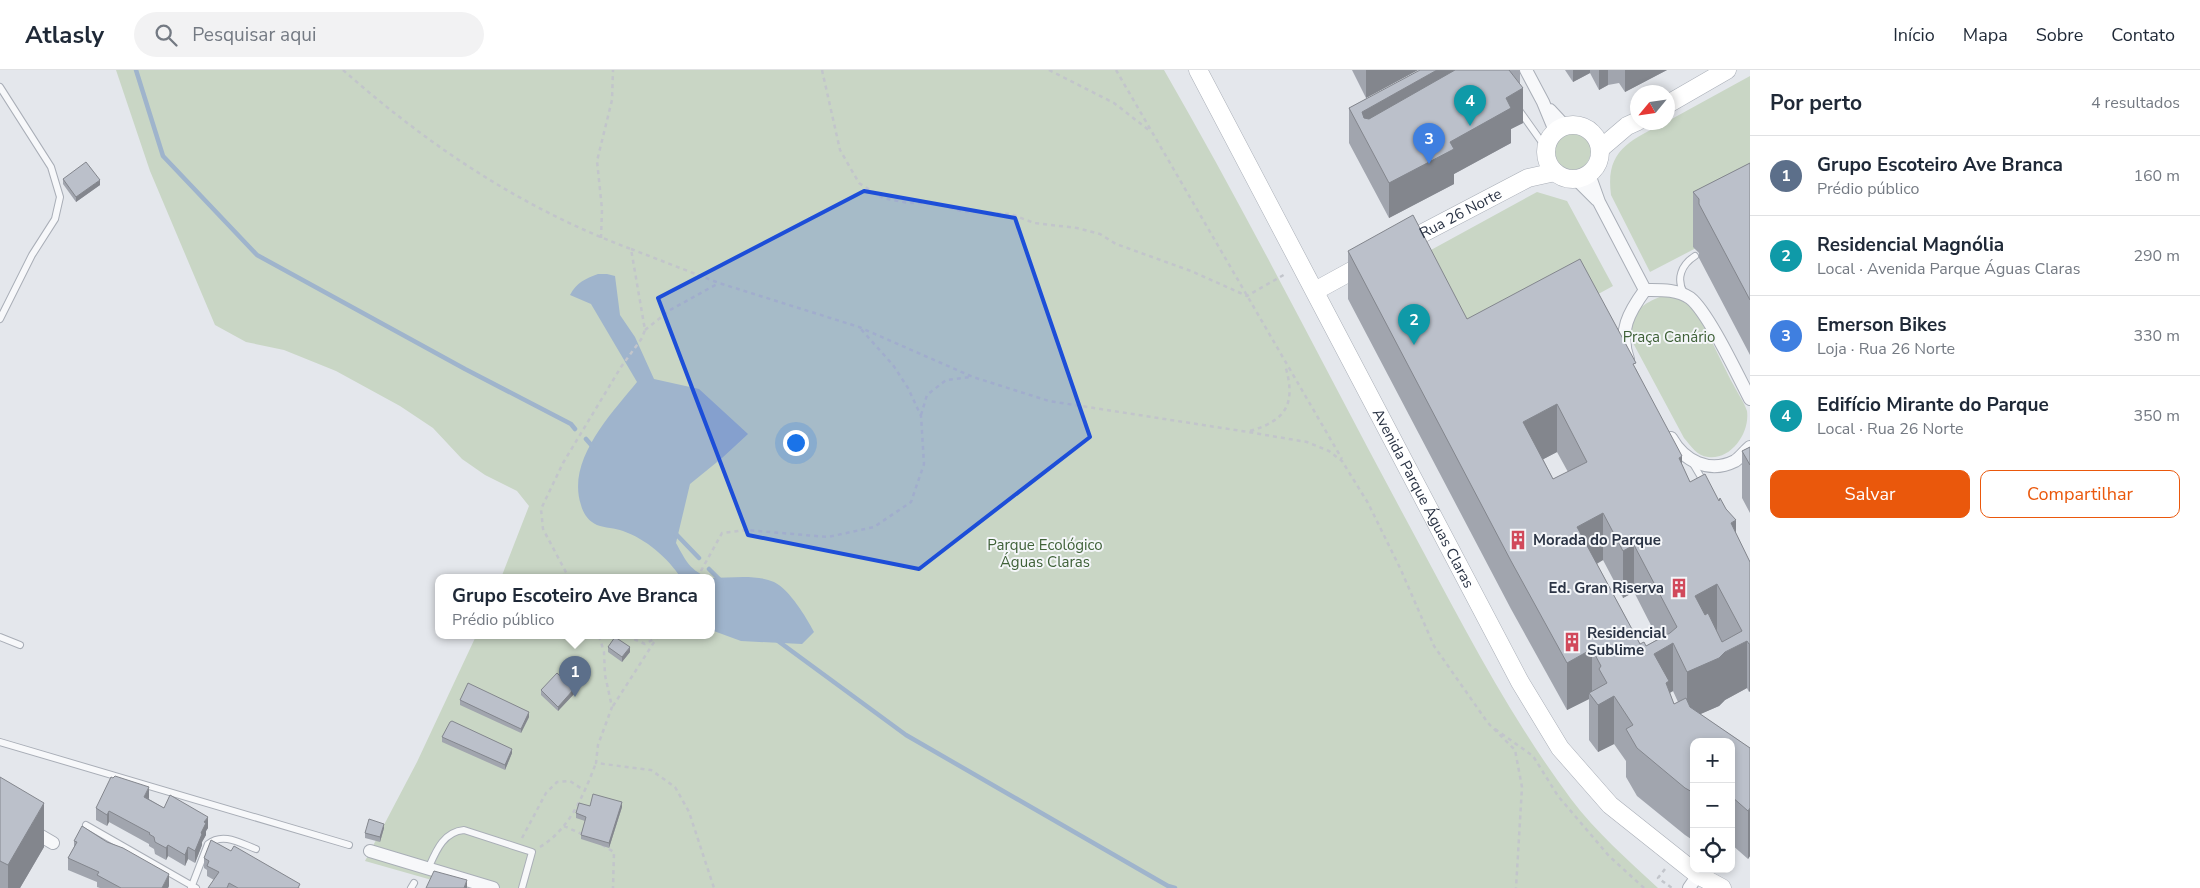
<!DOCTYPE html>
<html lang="pt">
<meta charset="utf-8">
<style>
body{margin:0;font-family:"Nunito Sans",sans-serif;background:#f2f2f3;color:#1f2937}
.controls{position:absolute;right:15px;bottom:15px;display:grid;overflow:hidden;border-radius:10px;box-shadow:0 2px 8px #0003}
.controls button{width:45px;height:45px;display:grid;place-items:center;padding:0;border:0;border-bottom:1px solid #e0e1e3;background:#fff;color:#1f2937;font:25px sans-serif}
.compass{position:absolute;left:1630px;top:15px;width:45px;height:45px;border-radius:50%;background:#fff;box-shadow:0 2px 8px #0003;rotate:241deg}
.you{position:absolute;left:795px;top:372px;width:18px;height:18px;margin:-12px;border:4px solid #fff;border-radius:50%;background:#1a73e8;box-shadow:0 0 0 8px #1a73e833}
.badge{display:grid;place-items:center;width:32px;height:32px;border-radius:50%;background:#ea580c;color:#fff;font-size:16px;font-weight:700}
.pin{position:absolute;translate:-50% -41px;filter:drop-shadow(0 1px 2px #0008)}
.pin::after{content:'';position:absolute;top:26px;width:18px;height:15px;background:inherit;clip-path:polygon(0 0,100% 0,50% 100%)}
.popup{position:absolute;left:435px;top:504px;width:280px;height:65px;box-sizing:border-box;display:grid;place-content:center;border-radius:10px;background:#fff;filter:drop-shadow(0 1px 4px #0005);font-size:16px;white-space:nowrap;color:#747a83}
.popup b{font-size:19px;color:#1f2937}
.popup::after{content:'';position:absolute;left:50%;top:100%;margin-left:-10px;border:10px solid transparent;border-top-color:#fff}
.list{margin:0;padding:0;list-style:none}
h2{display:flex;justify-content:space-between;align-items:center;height:65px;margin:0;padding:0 20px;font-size:21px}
h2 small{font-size:16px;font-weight:400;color:#747a83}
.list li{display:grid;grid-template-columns:32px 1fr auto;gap:15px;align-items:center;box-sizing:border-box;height:80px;padding:0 20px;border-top:1px solid #e0e1e3}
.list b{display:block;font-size:19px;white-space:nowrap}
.list p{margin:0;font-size:16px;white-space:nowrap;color:#747a83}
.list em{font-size:16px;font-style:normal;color:#747a83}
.actions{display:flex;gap:10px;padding:15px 20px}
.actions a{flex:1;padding:11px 0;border:1px solid #ea580c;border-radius:10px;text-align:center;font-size:18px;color:#ea580c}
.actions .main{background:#ea580c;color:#fff}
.icon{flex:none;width:28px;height:28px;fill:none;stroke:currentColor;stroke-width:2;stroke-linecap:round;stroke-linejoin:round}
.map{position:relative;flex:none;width:1750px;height:818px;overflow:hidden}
header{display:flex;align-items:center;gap:30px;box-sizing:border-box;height:70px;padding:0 25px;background:#fff;border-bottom:1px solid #e0e1e3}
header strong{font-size:24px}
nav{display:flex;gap:28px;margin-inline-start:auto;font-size:18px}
.search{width:350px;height:45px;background:#f2f2f3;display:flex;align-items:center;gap:12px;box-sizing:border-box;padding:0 18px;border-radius:28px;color:#747a83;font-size:19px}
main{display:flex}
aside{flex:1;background:#fff}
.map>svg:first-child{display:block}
</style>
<header>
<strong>Atlasly</strong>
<div class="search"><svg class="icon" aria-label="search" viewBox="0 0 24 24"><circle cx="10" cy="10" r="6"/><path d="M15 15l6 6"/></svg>Pesquisar aqui</div>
<nav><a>Início</a><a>Mapa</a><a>Sobre</a><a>Contato</a></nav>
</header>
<main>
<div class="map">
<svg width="1750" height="818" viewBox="0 0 1750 818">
<rect width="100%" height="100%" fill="#e4e7ec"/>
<!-- green -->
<path fill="#c9d6c5" d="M 116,0 L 1164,0 C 1250,149 1327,303 1409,455 C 1459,548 1507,643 1571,729 C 1596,762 1628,790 1658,818 L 460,818 L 365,791 L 417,692 L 476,566 L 711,566 L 711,508 L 501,508 L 529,436 L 517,421 L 485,405 L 462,389 L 433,358 L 400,336 L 336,301 L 284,280 L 246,272 L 215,255 L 150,101 Z
M 1750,6 L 1750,150 L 1650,202 L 1611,125 C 1605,80 1630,71 1664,53 L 1668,52 L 1668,51 Z
M1545 80a23 23 0 1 1 46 0a23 23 0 1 1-46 0Z
M 1537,122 L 1567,131 L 1613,216 L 1466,296 L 1409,192 Z
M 1663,226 C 1672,226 1680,227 1688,233 C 1701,245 1723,296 1733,314 C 1737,322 1744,332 1747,341 C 1750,363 1731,390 1708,387 C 1697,386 1691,376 1684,368 L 1632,271 C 1629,245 1639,234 1663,226 Z"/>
<!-- water -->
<path fill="#9fb4cc" d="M 598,204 L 607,204 L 615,206 L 620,245 L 635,267 L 654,309 L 699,319 L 748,364 L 722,388 L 690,414 L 676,473 C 686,491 690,501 710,508 L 681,508 C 668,488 646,469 623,461 C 615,458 605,458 597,455 C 588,451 583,443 581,435 C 566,390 612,343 637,312 L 591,234 L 570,225 C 577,212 585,209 598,204 Z
M 711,508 C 731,508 756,504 774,512 C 790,520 806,547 814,562 L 802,574 L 741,571 L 711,560 Z"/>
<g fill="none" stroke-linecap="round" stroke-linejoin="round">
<!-- stream -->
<path stroke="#9fb4cc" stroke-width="4.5" d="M 136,0 L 163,86 L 257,185 L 465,299 L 571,354 L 575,359
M 586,369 L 593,377
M 675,463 L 699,488
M 709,499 L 723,513
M 778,571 L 906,665 L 1168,816 L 1175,818"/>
<defs>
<path id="lane" d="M 0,17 L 51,97 L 60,127 L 55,149 L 32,185 L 0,249
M 1519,40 L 1546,78
M 1684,223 C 1676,209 1681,195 1695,186
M 1692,392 L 1705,414
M 0,567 L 20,575
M 0,672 L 349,775
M 86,755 L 196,818
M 428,799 C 436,781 443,762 464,760 L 532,782 L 522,818
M 191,818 L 208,774 C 223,762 240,773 256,779
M 411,818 L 414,813"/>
<path id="street" d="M 1526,0 L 1543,32 L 1555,61
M 1550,40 L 1564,55
M 1589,104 L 1599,132 L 1645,220
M 1576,109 L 1597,130
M 1645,220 C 1660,220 1677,219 1690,228 C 1708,242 1738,306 1750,329
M 1628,289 C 1618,261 1629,242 1645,220
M 1671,368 C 1684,391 1709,404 1735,391 C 1740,388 1745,381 1750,377
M 0,742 L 53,773
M 370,781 L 493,818
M 1689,818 L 1698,805"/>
<g id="secondary">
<path id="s1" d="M 1198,0 L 1520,612 L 1560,678 L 1610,735 L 1698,805 L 1722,818"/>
<path d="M 1668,34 L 1727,0"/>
<circle cx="1573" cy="82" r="27"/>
<path d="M 1600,79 L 1627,56 L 1638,51"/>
<path id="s2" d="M 1402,174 L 1528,108 L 1555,102"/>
<path d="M 1315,221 L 1368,192"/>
</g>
</defs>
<!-- lane casing -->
<use href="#lane" stroke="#a9aeb7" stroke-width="8"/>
<!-- street casing -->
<use href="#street" stroke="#a9aeb7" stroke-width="14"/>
<!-- secondary casing -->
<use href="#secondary" stroke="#a9aeb7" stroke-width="19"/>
<!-- path -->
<path stroke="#c2c5cb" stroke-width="2.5" stroke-dasharray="4 4" stroke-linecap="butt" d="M 343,0 C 429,76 523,139 631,179 L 645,260 L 642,268 L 621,297 L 563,393 L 541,439 L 543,459 L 569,508
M 822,0 L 840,80 L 859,113 L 883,128 L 908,133 L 935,133 L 961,141 L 1011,144 L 1034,153 L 1077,158 L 1100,164 L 1116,174 L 1191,201 L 1247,226 L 1287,203
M 1049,0 L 1114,33 L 1150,61
M 1116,0 L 1342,389
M 601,168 L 602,139 L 597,91 L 612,30 L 613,0
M 631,179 L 719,213 L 859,257 L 973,307 L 1049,331 L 1248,362 L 1307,372 L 1329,381 L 1342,391 L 1368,433 L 1401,500 L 1434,576 L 1488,653 L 1515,680 L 1522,717 L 1516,818
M 645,260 L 670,240 L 719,213
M 921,345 L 927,325 L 946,310 L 971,307
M 1250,361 C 1288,350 1296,332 1285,295
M 697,508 L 722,463 L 746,460 L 828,467 L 874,457 L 911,432 L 924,394 L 921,346 L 908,318 L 893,295 L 860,258
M 599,566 L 604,582 L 605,605 L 612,637 L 598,675 L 596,693 L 651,700 L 675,717 L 689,742 L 714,818
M 627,566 L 645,574 L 654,569
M 613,636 L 658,566
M 1495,659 L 1533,686 L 1558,726 L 1609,786 L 1644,818
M 564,756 L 584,765
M 522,768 L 546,723 L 557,712 L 570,711 L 585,721
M 602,775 L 614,782 L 613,818
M 540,777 C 570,759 584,724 596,693
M 1665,799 L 1658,808 L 1672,818"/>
<!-- lane -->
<use href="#lane" stroke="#f7f8fa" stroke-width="6"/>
<!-- street -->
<use href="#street" stroke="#f7f8fa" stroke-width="12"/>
<!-- secondary -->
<use href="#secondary" stroke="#fff" stroke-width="18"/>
</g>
<!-- wall -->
<path fill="#a1a5ae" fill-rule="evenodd" d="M 1352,0 L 1418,0 L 1366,28 Z
M 1420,0 L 1520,0 L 1520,14 L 1523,53 L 1511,59 L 1511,73 L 1454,104 L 1454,114 L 1389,148 L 1349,73 L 1349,38 Z
M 1565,0 L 1667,0 L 1625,22 L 1619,13 L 1608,15 L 1599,20 L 1590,3 L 1573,12 Z
M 1750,93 L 1750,285 L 1699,188 L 1699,183 L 1693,177 L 1693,122 Z
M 63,109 L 100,115 L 76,132 L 63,114 Z
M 1348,181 L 1467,249 L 1636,299 L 1690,412 L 1736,464 L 1750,492 L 1750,621 L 1749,622 L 1747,618 L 1725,630 L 1719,636 L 1700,644 L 1750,678 L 1750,786 L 1748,789 L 1731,774 L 1731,672 L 1694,672 L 1694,771 L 1685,765 L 1637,726 L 1626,707 L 1626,691 L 1614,674 L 1598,682 L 1589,670 L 1589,629 L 1567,640 L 1511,539 L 1348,229 ZM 1557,382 L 1568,402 L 1553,409 L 1543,389 ZM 1603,490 L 1623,528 L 1634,522 L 1658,569 L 1646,576 L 1640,574 L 1597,494 ZM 1673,621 L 1678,632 L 1674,634 L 1670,623 Z
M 1750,377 L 1750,443 L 1742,428 L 1742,381 Z
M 608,577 L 630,582 L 622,592 L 608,582 Z
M 541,620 L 574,624 L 558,641 L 541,625 Z
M 460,630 L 529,647 L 521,663 L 460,635 Z
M 442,667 L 512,683 L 505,700 L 442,672 Z
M 0,707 L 44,777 L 20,818 L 0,818 Z
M 149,728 L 149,729 L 164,738 L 208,758 L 206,761 L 206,765 L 202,772 L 202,775 L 195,793 L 188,789 L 185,796 L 168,786 L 166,790 L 155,784 L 154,779 L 149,776 L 149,774 L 109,752 L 107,756 L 96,750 L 96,738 Z
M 590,736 L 622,737 L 609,778 L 581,769 L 581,765 L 585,751 L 576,748 L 576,743 Z
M 384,758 L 380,772 L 365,768 L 365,763 Z
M 74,771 L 169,816 L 168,818 L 100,818 L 97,817 L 97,812 L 68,800 L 68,788 L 74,777 Z
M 231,781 L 300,818 L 208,818 L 214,810 L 207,806 L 207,800 L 204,798 L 204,788 Z"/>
<!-- shaded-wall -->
<path fill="#83868d" d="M 1366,0 L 1418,0 L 1366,28 Z
M 1437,0 L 1479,0 L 1368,74 L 1362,42 Z
M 1573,0 L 1590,0 L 1590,3 L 1573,12 Z
M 1599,0 L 1608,0 L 1608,15 L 1599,20 Z
M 1625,0 L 1667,0 L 1625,22 Z
M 1523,18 L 1523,53 L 1511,59 L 1511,73 L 1454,104 L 1454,114 L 1389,148 L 1389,113 L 1450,72 L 1506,28 Z
M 100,110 L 100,115 L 76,132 L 76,127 Z
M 1557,334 L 1557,382 L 1523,400 L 1523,352 Z
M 1682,386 L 1682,434 L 1679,388 Z
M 1603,443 L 1603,490 L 1577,504 L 1577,457 Z
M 1736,450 L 1736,497 L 1731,453 Z
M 1634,475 L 1634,522 L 1623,528 L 1623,481 Z
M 1717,514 L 1717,562 L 1695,573 L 1695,526 Z
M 1747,571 L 1747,618 L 1725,630 L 1719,636 L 1687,650 L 1687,602 Z
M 1673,573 L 1673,621 L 1669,623 L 1654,584 Z
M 1749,574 L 1750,574 L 1750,621 L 1749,622 Z
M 630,577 L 630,582 L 622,592 L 622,587 Z
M 1592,579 L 1592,627 L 1589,623 L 1589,629 L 1567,640 L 1567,593 Z
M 574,619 L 574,624 L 558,641 L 558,637 Z
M 1614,626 L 1614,674 L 1598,682 L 1598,635 Z
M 529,642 L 529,647 L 521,663 L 521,659 Z
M 512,679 L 512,683 L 505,700 L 505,695 Z
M 149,717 L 149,728 L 144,738 L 144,727 Z
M 622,732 L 622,737 L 609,778 L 609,773 Z
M 44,733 L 44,777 L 20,818 L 8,818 L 8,795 Z
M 1750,738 L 1750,786 L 1748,789 L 1748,741 Z
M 109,741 L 109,752 L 107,756 L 107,745 Z
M 208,747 L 208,758 L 206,761 L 206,765 L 202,772 L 202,775 L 195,793 L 195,781 L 204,752 Z
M 384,754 L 384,758 L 380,772 L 380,767 Z
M 168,775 L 168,786 L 166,790 L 166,778 Z
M 188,777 L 188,789 L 185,796 L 185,785 Z
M 169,804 L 169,816 L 168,818 L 162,818 Z
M 467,810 L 467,818 L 464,818 Z"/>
<!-- building -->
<path fill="#bbc0ca" stroke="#83868d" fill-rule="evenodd" d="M 1420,0 L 1437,0 L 1362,42 L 1364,48 L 1369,49 L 1455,0 L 1509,0 L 1523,18 L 1506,28 L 1511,38 L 1450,72 L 1454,79 L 1389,113 L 1349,38 Z
M 86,92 L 100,110 L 76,127 L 63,109 Z
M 1750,93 L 1750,230 L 1699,134 L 1699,129 L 1693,122 Z
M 1413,145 L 1467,249 L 1580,189 L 1636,293 L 1633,294 L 1682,386 L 1679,388 L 1690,412 L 1705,404 L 1719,431 L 1720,428 L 1726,439 L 1736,450 L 1731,453 L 1750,492 L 1750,574 L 1749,574 L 1747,571 L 1725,582 L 1719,588 L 1687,602 L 1673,573 L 1654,584 L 1669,611 L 1666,613 L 1674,634 L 1686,628 L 1690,637 L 1750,678 L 1750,738 L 1748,741 L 1731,726 L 1731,672 L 1694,672 L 1694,723 L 1685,718 L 1637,678 L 1626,659 L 1633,655 L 1614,626 L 1598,635 L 1589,623 L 1607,613 L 1599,599 L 1601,596 L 1592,579 L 1567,593 L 1511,491 L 1348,181 ZM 1557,334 L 1587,392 L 1553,409 L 1523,352 ZM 1603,443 L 1623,481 L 1634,475 L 1677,557 L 1670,563 L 1646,576 L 1644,572 L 1640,574 L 1577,457 ZM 1717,514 L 1742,561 L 1722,572 L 1708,543 L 1705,545 L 1695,526 Z
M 1750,377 L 1750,395 L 1742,381 Z
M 615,567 L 630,577 L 622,587 L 608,577 Z
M 557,603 L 574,619 L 558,637 L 541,620 Z
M 468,613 L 529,642 L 521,659 L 460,630 Z
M 452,651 L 512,679 L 505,695 L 442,667 L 450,652 Z
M 115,706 L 149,717 L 144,727 L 164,738 L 170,725 L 208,747 L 204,752 L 206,753 L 201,763 L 202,764 L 195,781 L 188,777 L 185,785 L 168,775 L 166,778 L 155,772 L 154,767 L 149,764 L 150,763 L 109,741 L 107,745 L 96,738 L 111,707 L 113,708 Z
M 0,707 L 44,733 L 8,795 L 0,791 Z
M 593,724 L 622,732 L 609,773 L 581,765 L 586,747 L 576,743 L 579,733 L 590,736 Z
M 369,749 L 384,754 L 380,767 L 365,763 Z
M 82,756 L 107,772 L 123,778 L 169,804 L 162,818 L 121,818 L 97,805 L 99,802 L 68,788 L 77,772 L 74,771 Z
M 211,770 L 231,781 L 234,776 L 300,814 L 298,818 L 238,818 L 229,813 L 227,818 L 208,818 L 219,802 L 207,796 L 209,791 L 204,788 Z
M 434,801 L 467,810 L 464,818 L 426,818 Z"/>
<!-- marked area -->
<path fill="#1d4ed8" fill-opacity="0.2" stroke="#1d4ed8" stroke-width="4" stroke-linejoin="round" d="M 864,121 L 1015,148 L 1090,367 L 919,499 L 748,465 L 658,228 Z"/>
<!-- icons -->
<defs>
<symbol id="building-bare" viewBox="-9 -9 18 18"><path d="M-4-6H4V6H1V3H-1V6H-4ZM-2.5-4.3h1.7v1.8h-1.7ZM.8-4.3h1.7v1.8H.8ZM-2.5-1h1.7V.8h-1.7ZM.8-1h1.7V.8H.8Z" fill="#d1495b" stroke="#f4f6f9" stroke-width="2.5" paint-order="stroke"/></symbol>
</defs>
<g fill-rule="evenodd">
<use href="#building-bare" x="1504" y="456" width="28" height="28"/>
<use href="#building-bare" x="1665" y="504" width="28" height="28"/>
<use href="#building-bare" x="1558" y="558" width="28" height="28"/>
</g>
<g text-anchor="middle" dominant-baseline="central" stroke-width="4" stroke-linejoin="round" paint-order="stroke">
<!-- street labels -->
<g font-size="15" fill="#2b3445" stroke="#f4f6f9">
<text stroke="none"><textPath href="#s2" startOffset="66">Rua 26 Norte</textPath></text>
<text stroke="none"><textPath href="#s1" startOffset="484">Avenida Parque Águas Claras</textPath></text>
</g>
<!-- park labels -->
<g font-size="15" fill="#3f6138" stroke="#f4f6f9">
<text x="1669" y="267">Praça Canário</text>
<text x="1045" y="475">Parque Ecológico<tspan x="1045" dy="17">Águas Claras</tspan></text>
</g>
<!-- poi labels -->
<g font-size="15" font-weight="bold" fill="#2b3445" stroke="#f4f6f9" text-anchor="start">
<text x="1533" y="470">Morada do Parque</text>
<text x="1664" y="518" text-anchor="end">Ed. Gran Riserva</text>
<text x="1587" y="563">Residencial<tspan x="1587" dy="17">Sublime</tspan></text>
</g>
</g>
</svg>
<div class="controls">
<button>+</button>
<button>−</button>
<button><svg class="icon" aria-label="locate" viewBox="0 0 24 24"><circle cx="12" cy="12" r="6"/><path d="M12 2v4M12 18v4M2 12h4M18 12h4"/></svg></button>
</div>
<svg class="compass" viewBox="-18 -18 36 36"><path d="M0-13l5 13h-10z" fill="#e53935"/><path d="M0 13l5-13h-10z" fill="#747a83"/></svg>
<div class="you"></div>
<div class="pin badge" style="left:575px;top:627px;background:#5c6f8a">1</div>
<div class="popup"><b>Grupo Escoteiro Ave Branca</b>Prédio público</div>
<div class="pin badge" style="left:1414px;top:275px;background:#0f9aa8">2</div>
<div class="pin badge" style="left:1429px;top:94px;background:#3f7fe0">3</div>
<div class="pin badge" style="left:1470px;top:56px;background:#0f9aa8">4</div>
</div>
<aside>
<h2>Por perto<small>4 resultados</small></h2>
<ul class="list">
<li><span class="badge" style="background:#5c6f8a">1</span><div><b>Grupo Escoteiro Ave Branca</b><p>Prédio público</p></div><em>160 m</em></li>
<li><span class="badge" style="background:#0f9aa8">2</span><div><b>Residencial Magnólia</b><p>Local · Avenida Parque Águas Claras</p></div><em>290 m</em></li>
<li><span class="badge" style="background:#3f7fe0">3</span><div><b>Emerson Bikes</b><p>Loja · Rua 26 Norte</p></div><em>330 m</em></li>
<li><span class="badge" style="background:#0f9aa8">4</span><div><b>Edifício Mirante do Parque</b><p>Local · Rua 26 Norte</p></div><em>350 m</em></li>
</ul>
<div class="actions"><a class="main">Salvar</a><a>Compartilhar</a></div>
</aside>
</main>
